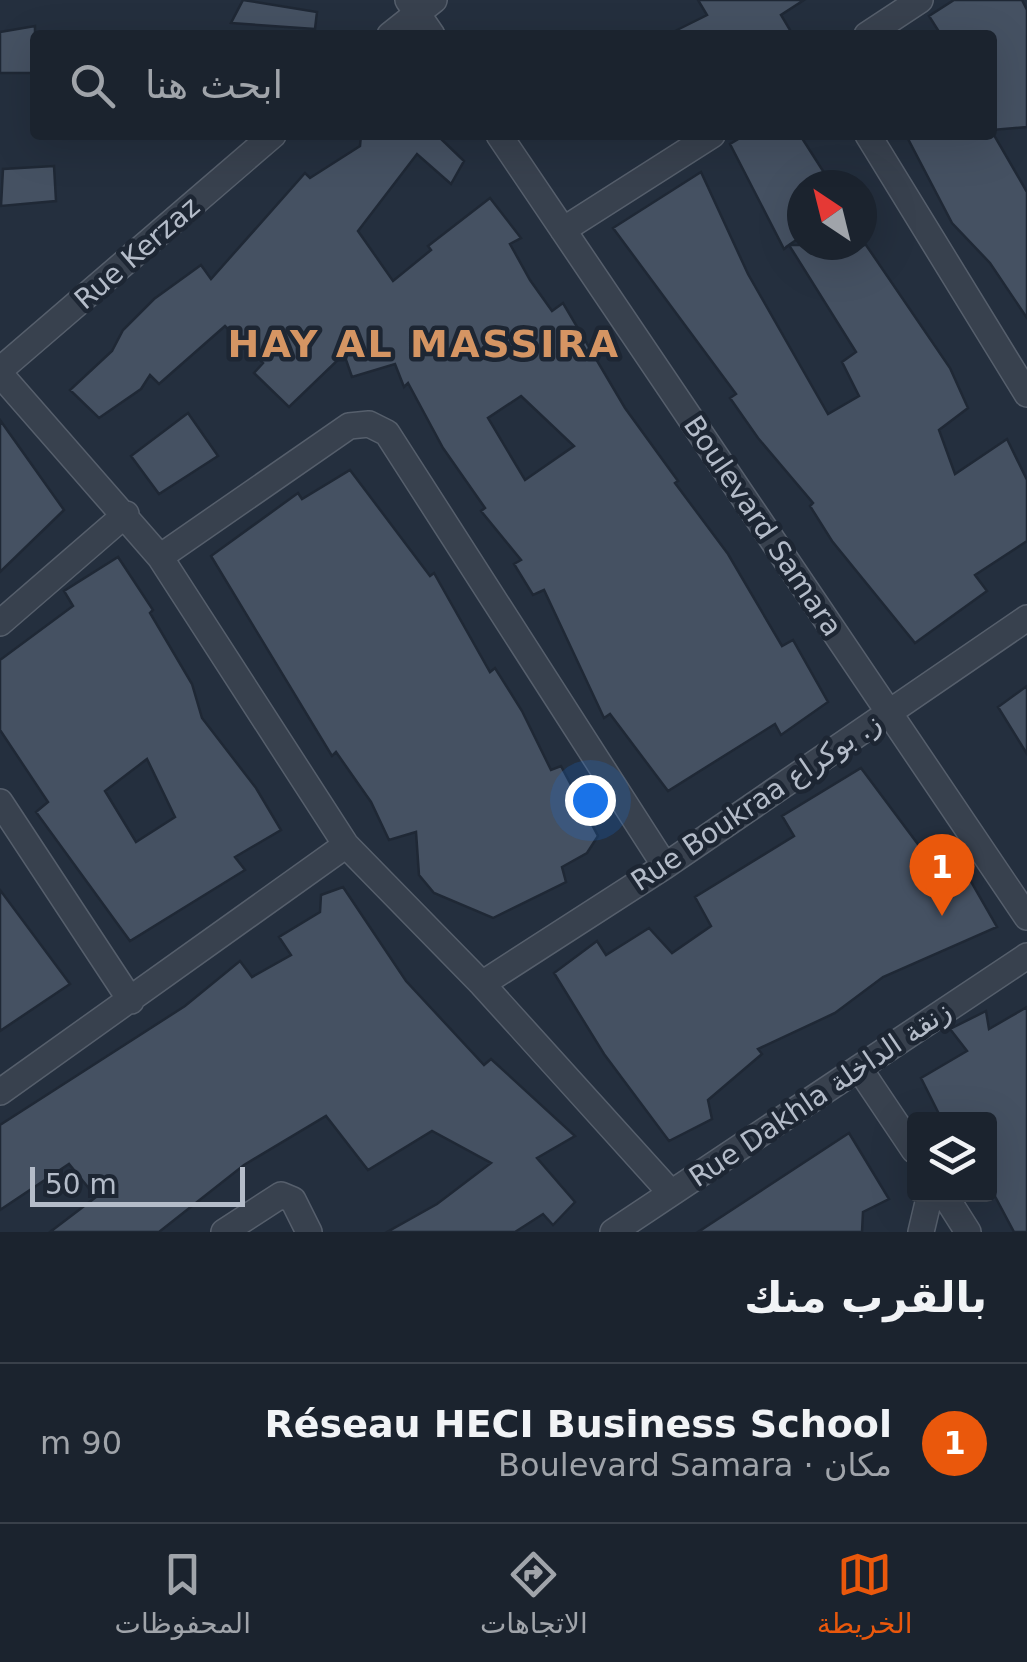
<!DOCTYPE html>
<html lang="ar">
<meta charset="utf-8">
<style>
body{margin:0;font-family:"DejaVu Sans",Vazirmatn,sans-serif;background:#242b36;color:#f1f3f6;direction:rtl}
.controls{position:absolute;right:30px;bottom:30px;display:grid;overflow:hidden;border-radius:10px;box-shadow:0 10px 40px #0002}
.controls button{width:90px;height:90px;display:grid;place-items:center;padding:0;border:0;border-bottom:2px solid #39404a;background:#1b232e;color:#f1f3f6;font:50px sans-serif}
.compass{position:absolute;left:787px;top:170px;width:90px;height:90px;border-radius:50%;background:#1b232e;box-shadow:0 10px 40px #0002;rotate:325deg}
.scale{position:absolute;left:30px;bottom:25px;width:215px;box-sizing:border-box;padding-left:10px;border:5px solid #b4bcc9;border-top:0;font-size:28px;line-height:35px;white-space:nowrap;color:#b4bcc9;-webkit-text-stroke:8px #1d2633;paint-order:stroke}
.you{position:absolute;left:590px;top:800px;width:35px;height:35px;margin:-25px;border:8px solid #fff;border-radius:50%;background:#1a73e8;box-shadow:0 0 0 15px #1a73e833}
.badge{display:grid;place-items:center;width:65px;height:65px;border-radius:50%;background:#ea580c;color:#fff;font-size:32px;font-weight:700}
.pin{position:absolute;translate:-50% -82px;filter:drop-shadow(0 2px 5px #0008)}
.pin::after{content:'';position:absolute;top:52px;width:35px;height:30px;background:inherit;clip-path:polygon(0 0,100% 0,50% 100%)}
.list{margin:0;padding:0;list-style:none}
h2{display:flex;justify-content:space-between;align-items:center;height:130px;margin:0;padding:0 40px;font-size:42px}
h2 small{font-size:32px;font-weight:400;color:#a0a4aa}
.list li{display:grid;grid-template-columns:65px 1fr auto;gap:30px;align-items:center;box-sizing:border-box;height:160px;padding:0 40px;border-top:2px solid #39404a}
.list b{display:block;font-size:38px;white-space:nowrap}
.list p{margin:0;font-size:32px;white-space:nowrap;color:#a0a4aa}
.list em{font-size:32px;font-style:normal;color:#a0a4aa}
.icon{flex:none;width:55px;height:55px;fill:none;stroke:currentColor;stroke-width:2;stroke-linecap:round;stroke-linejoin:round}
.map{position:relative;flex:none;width:1027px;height:1232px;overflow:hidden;direction:ltr}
.search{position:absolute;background:#1b232e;box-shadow:0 10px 40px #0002;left:30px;right:30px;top:30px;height:110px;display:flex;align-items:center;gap:25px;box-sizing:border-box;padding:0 35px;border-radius:10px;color:#a0a4aa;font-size:38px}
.sheet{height:290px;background:#1b232e}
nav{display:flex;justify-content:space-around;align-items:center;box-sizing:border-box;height:140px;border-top:2px solid #39404a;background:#1b232e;font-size:28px;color:#a0a4aa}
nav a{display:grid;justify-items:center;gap:5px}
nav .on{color:#ea580c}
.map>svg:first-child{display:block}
</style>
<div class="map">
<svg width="1027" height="1232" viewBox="0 0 1027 1232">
<rect width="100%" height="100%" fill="#242f3e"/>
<!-- building -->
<path fill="#455162" stroke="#1f2835" stroke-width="2.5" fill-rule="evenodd" d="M 243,0 L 317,12 L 315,29 L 231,23 Z
M 698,0 L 804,0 L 781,15 L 793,35 L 667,35 L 707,15 Z
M 954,0 L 1022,0 L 1027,10 L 1027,127 L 992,130 L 992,35 L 941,35 L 929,16 Z
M 35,26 L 35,73 L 0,73 L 0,32 Z
M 361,135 L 437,135 L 464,161 L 451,184 L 417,154 L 358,231 L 393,281 L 431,250 L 428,246 L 490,198 L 521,238 L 510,244 L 530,280 L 552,311 L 563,303 L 625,408 L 678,481 L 675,483 L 728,554 L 782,646 L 793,640 L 828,702 L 781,735 L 775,724 L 668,791 L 610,714 L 604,718 L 544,590 L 533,595 L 514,564 L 521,560 L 481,511 L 485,508 L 443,448 L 408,383 L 404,387 L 395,364 L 352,377 L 344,354 L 289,407 L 254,373 L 263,363 L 225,326 L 159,384 L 150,375 L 141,389 L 99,418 L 70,390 L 112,351 L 123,330 L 154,299 L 201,265 L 211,279 L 305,173 L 310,178 L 360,146 ZM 521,396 L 574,446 L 525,480 L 488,418 Z
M 745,135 L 800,135 L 832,185 L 802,185 L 802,236 L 789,245 L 866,245 L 950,368 L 968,408 L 939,430 L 955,474 L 1007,439 L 1027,480 L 1027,541 L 975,575 L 987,591 L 915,643 L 832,541 L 810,506 L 813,503 L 758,438 L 730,398 L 736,394 L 613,228 L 701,172 L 748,274 L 828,414 L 859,396 L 842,362 L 856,352 L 789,245 L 784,249 L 730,144 Z
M 906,135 L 994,135 L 1027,192 L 1027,318 L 990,263 L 952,223 Z
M 54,166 L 56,201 L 1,206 L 3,169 Z
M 188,413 L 218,456 L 159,494 L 131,456 Z
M 0,420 L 64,510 L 0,572 Z
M 350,470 L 430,576 L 434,573 L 490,672 L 495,668 L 522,711 L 551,770 L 561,766 L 598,836 L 587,853 L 562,867 L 566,882 L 493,918 L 434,893 L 419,875 L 416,832 L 389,840 L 371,802 L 336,752 L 332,756 L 211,556 L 298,493 L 302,499 Z
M 118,557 L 153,610 L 150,613 L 192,684 L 202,718 L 256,788 L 281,830 L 235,857 L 245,870 L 130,941 L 36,812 L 48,802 L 0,730 L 0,660 L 73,606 L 64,591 ZM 147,759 L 175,817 L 136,842 L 105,791 Z
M 1027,686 L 1027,754 L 998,707 Z
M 861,768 L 938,871 L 958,859 L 997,927 L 883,977 L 835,1013 L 758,1049 L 762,1054 L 708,1100 L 712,1119 L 669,1141 L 604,1054 L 554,973 L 597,941 L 606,955 L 649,928 L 672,953 L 711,926 L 695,897 L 794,836 L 782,816 Z
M 343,887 L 406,981 L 484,1065 L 491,1059 L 575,1136 L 537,1158 L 575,1202 L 553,1225 L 543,1214 L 515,1232 L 387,1232 L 437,1204 L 491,1163 L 432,1131 L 368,1170 L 326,1116 L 244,1165 L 159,1232 L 50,1232 L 96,1197 L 69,1164 L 0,1210 L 0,1125 L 185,1006 L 240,961 L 252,977 L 291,955 L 279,937 L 320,912 L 321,895 Z
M 0,890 L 70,984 L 0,1031 Z
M 1027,1007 L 1027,1232 L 1014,1232 L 990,1187 L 990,1120 L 942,1120 L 921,1078 L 967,1051 L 950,1029 L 986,1011 L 989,1029 Z
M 849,1133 L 889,1199 L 863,1212 L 862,1232 L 698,1232 Z"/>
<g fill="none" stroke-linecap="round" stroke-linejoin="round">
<defs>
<path id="minor" d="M 408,0 L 432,35
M 390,35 L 434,0
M 867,35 L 920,0
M 499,135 L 1027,917
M 868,135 L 1027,394
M 563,230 L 712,135
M 0,370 L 273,135
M 0,374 L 160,557 L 346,845 L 482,984 L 671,1193
M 160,557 L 349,426 L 369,424 L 387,433 L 665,866
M 0,623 L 126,514
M 0,802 L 131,1001
M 482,984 L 665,866 L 1027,618
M 859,1068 L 914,1150
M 0,1092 L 346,845
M 944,1194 L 968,1232
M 224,1232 L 281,1195 L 293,1200 L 309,1232
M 613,1232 L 1027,956
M 921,1232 L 930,1194"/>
</defs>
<!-- minor casing -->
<use href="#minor" stroke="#565f6c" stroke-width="28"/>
<!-- minor -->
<use href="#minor" stroke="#38414e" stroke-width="25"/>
</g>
<g text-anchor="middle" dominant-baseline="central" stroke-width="9" stroke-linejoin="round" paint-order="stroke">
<!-- street labels -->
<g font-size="28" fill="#b4bcc9" stroke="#1d2633">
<text transform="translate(137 253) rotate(-41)">Rue Kerzaz</text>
<text transform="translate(763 526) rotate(56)">Boulevard Samara</text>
<text transform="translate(756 802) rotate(-34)">Rue Boukraa ز. بوكراع</text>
<text transform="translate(820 1094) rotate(-34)">Rue Dakhla زنقة الداخلة</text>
</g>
<!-- district labels -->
<g font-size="38" font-weight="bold" letter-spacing="2.5" fill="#d59563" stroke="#1d2633">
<text x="424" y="344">HAY AL MASSIRA</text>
</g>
</g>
</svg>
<div class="controls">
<button><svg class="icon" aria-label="layers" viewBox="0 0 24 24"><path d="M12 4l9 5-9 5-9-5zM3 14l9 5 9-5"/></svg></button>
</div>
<svg class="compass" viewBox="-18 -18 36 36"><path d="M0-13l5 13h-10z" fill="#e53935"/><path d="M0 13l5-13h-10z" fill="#a0a4aa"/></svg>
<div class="scale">50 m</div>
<div class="you"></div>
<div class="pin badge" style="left:942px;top:916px">1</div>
<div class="search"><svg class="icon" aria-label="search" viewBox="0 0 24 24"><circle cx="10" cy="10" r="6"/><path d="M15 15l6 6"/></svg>ابحث هنا</div>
</div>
<section class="sheet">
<h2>بالقرب منك<small></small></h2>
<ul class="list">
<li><span class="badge">1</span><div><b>Réseau HECI Business School</b><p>مكان · Boulevard Samara</p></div><em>90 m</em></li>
</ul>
</section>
<nav>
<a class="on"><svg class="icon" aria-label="map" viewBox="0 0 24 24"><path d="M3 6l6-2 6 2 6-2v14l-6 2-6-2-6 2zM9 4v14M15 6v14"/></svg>الخريطة</a>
<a><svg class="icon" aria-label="directions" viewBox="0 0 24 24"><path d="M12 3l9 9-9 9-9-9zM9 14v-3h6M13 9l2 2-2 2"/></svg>الاتجاهات</a>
<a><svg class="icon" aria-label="saved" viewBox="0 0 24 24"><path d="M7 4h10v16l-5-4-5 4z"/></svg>المحفوظات</a>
</nav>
